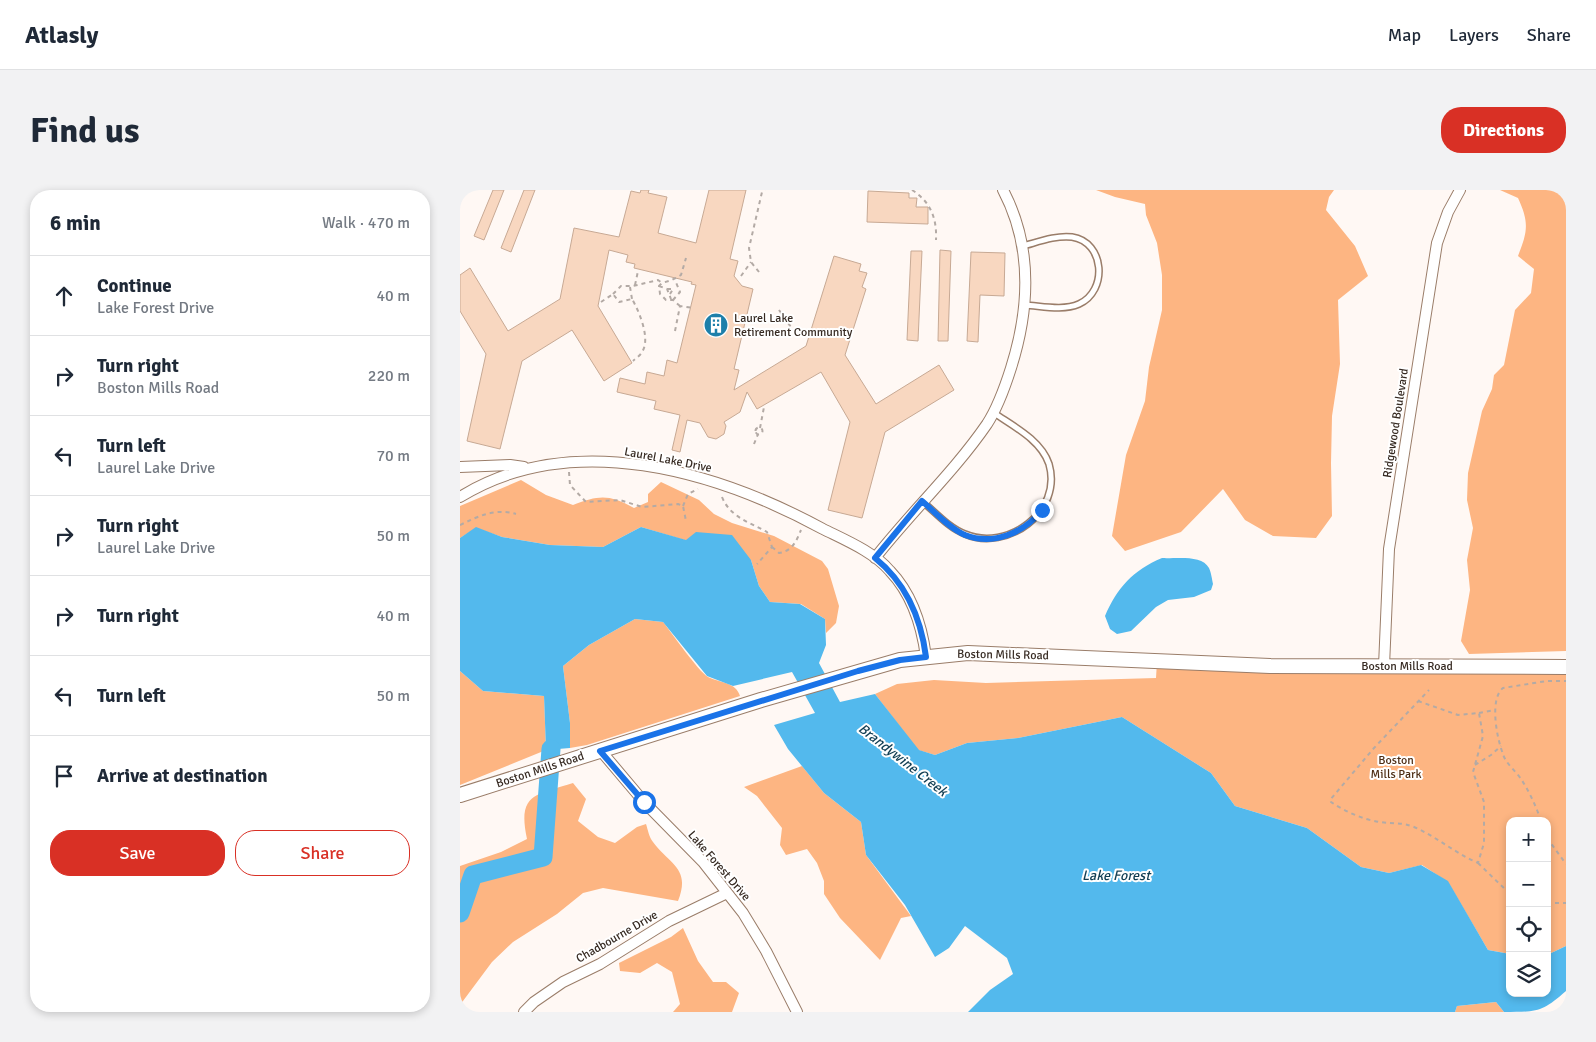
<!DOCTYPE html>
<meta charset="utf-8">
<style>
body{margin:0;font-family:Signika,sans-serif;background:#f2f2f3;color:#1f2937}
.controls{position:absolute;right:15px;bottom:15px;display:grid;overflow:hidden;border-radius:10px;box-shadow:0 2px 8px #0003}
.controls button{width:45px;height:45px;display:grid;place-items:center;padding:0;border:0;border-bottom:1px solid #e0e1e3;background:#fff;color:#1f2937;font:25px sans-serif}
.stop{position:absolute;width:15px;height:15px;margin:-11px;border:4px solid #1a73e8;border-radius:50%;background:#fff}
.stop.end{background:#1a73e8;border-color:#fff;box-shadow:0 1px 5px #0008}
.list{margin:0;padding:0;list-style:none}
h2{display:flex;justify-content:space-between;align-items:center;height:65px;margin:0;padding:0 20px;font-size:21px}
h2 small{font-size:16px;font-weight:400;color:#747a83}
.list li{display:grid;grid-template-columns:32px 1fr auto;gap:15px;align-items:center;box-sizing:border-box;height:80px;padding:0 20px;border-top:1px solid #e0e1e3}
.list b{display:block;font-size:19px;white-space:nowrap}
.list p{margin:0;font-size:16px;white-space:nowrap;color:#747a83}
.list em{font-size:16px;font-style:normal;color:#747a83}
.actions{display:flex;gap:10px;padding:15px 20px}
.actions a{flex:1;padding:11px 0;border:1px solid #d93025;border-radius:20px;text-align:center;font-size:18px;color:#d93025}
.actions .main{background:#d93025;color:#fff}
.icon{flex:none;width:28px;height:28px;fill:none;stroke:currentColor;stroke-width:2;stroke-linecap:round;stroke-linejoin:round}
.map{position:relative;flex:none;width:1106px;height:822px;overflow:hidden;border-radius:20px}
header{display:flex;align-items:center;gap:30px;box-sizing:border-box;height:70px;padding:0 25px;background:#fff;border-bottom:1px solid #e0e1e3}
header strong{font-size:24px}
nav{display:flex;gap:28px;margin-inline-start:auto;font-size:18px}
.intro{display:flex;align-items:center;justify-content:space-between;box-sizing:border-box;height:120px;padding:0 30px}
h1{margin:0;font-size:35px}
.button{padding:12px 22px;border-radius:20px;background:#d93025;color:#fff;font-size:18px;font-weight:700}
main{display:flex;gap:30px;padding:0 30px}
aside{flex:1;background:#fff;border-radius:20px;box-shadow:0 2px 8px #0003}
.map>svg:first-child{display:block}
</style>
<header>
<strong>Atlasly</strong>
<nav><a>Map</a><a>Layers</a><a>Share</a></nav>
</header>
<div class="intro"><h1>Find us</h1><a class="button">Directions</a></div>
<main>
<aside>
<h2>6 min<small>Walk · 470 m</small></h2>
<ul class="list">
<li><svg class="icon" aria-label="ahead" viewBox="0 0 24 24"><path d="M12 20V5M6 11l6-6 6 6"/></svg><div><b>Continue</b><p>Lake Forest Drive</p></div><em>40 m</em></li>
<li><svg class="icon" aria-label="right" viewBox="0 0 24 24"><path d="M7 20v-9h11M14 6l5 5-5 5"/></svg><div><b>Turn right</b><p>Boston Mills Road</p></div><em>220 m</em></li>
<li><svg class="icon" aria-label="left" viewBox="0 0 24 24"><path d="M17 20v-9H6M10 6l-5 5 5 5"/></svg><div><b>Turn left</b><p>Laurel Lake Drive</p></div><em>70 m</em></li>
<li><svg class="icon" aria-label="right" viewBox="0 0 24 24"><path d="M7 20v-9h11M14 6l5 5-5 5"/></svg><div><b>Turn right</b><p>Laurel Lake Drive</p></div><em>50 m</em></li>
<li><svg class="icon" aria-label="right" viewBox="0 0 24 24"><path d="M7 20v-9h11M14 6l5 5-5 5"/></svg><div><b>Turn right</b></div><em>40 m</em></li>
<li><svg class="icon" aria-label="left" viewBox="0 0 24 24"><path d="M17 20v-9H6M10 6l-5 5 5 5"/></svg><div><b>Turn left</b></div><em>50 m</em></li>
<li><svg class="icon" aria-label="arrive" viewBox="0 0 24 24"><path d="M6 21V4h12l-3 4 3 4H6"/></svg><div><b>Arrive at destination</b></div></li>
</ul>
<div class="actions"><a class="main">Save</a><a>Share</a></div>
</aside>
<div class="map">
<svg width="1106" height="822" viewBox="0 0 1106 822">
<rect width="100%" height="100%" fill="#fff8f4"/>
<!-- green -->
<path fill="#fdb582" d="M 636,0 L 874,0 L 869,7 L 866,20 L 895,56 L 908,86 L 878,110 L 880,174 L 872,226 L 871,273 L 872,326 L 856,348 L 813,346 L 785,330 L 763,299 L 721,342 L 665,361 L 652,346 L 666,265 L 685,211 L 689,177 L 702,120 L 702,85 L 697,53 L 686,25 L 685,14 L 655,7 Z
M 1040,0 L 1101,0 L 1106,11 L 1106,461 L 1009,464 L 1001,451 L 1010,400 L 1007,370 L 1013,338 L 1007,310 L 1008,283 L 1022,221 L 1032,199 L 1034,185 L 1044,175 L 1055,120 L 1071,103 L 1074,79 L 1058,66 C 1068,41 1069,32 1058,8 Z
M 61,290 L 86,305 L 113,315 C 139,305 149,304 174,318 L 188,312 L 188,304 L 201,292 L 239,310 L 254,324 L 272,333 L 314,346 L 362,371 L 368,379 L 379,416 L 376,433 L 366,443 L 365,429 L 341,414 L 310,412 L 299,396 L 291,370 L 181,337 L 143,357 L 90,355 L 42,347 L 16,338 L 0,348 L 0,316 Z
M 175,429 L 203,432 C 212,443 238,481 248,487 C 260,493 276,492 280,506 L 127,555 L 110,558 L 110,533 L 103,476 L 129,455 Z
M 697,472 L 1106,482 L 1106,756 L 1087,765 L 1087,631 L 1050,631 L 1050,764 L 1028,760 L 988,692 L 962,675 L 929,683 L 901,677 L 847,638 L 775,616 L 751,583 L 662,527 L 558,548 L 507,553 L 475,565 L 458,560 L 415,504 L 437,494 L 474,490 L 526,493 L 696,488 Z
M 0,481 L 23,501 L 84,506 L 86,560 L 0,595 Z
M 342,576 L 364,603 L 401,632 L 406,665 L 451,726 L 441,728 L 420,770 L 380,728 L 364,704 L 364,691 L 357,673 L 347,659 L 326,665 L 320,655 L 322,638 L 297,606 L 284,597 Z
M 113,593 L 126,609 L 118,631 L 138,647 L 155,653 L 177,637 L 186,634 C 188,640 189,647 193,652 C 210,675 231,678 218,711 L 143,698 L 123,703 L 97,724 L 53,752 L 32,772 L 0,815 L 0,676 L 41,662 L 67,649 C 57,603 76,605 113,593 Z
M 223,738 L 238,771 L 253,792 L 266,792 L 279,803 L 272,822 L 213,822 L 220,814 L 212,782 L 197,773 L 180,783 L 160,781 L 159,773 L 211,747 Z
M 1036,812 L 1044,822 L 995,822 L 997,816 Z"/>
<!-- water -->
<path fill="#53b9ed" d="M 16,337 L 42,347 L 90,355 L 143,357 L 181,337 L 226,350 L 236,342 L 272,345 L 291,370 L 299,396 L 310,412 L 340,414 L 365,429 L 366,455 L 359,473 L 380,512 L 415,504 L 459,560 L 475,565 L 507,553 L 558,548 L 662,527 L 751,583 L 775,616 L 847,638 L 901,677 L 929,683 L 961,675 L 988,691 L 1028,760 L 1050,764 L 1050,803 L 1087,803 L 1087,765 L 1106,756 L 1106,801 C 1082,822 1078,822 1044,822 L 1036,812 L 997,816 L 995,822 L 508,822 L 530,800 L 553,784 L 547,768 L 505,736 L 489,758 L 475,767 L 445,715 L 406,665 L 401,632 L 364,603 L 328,559 L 314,535 L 355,523 L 332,482 L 273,496 L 247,486 L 203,432 L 175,429 L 129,455 L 103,476 L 110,533 L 110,558 L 86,560 L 84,506 L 23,501 L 0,481 L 0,348 Z
M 702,368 C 715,369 742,364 749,378 C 751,382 752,389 753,394 L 751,400 L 734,407 L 708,410 L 696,417 L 671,441 L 657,444 L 650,439 L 645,426 C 657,398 673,380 702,368 Z"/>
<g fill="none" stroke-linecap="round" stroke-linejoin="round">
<!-- river -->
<path stroke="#53b9ed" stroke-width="19" d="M 0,723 L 13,685 L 83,667 L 91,559"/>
</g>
<!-- building -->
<path fill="#f8d7c0" stroke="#c7a994" d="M 33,0 L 44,0 L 24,50 L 14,46 Z
M 64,0 L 75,0 L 51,62 L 41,58 Z
M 181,0 L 189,0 L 188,3 L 207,7 L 198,43 L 236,53 L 249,0 L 286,0 L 270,69 L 278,71 L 274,86 L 282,96 L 293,99 L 274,179 L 279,180 L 274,200 L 346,156 L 374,66 L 401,74 L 399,81 L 407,83 L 402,97 L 406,99 L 385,165 L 416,214 L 479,175 L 494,200 L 425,242 L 402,328 L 368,320 L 390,232 L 361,182 L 297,219 L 287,202 L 280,222 L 264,232 L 266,236 L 264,244 L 256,249 L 248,247 L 240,233 L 227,230 L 220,262 L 212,260 L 220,225 L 194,219 L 196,211 L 157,202 L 160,188 L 185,194 L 187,182 L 204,186 L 207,170 L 217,173 L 236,95 L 231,94 L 232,92 L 174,78 L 175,74 L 166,72 L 168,65 L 149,60 L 138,116 L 172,173 L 144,191 L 112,140 L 62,171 L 40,259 L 7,251 L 26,164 L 0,121 L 0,85 L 10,78 L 48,141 L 100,109 L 114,38 L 159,47 L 171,1 L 180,3 Z
M 408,1 L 449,3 L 449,8 L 457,8 L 456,17 L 468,17 L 468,34 L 407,32 Z
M 480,60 L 491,61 L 488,151 L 478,151 Z
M 451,61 L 462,61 L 458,151 L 447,150 Z
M 511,62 L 545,63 L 544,106 L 520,105 L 518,152 L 507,151 Z"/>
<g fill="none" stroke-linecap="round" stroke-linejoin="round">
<defs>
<path id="service" d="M 563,56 C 578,52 596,45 612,47 C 645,52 648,101 619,114 C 603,121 582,116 565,115
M 463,312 C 476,323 489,338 505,344 C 547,362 603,322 589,274 C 581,250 553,236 534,223"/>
<path id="minor" d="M 0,277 L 50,275 L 64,277
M 0,307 C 112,238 256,281 363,339 C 385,350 414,362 430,381 C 452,404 462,436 466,467
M 415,368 C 451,322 494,282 527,234 C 538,217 545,197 551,178 C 570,118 573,57 543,0
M 924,476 L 929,359 L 977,53 L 988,22 L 1000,0
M 141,561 L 184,612 L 243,672 L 283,723 L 306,761 L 337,822
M 64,822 L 74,812 L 103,792 L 140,774 L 209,731 L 267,703"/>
<path id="tertiary" d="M 0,605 L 301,510 L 440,470 L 508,463 L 810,476 L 1106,477"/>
</defs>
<!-- service casing -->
<use href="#service" stroke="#9a7d69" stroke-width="8"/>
<!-- minor casing -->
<use href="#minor" stroke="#9a7d69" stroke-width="12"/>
<!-- tertiary casing -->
<use href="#tertiary" stroke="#9a7d69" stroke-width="16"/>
<!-- path -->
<path stroke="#b3aaa5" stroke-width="2" stroke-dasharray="4 4" stroke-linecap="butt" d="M 452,0 C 471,12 477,29 476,50
M 299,82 L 291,72 L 289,58 L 302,2 L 305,0
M 281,86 L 291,72
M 175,95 L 178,81
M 199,96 L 207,99 L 211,109
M 170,97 L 172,109
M 207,99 L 213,99 L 210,104
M 153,104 L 161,96 L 173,96 L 198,90 L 202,93
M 213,110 L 220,102 L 215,90
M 141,112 L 153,104 L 159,112 L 172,109 C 179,121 191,149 182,162 C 180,166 176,168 173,171
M 220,116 L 213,110 L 206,110 L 200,104 L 199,96 L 202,93 L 212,90 L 221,85 L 226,68
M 319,120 L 333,140 L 347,145
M 215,141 L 220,116 L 233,118
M295.5 241a3.5 3.5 0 1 1 7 0a3.5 3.5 0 1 1-7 0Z
M 300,238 L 304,217
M 294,254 L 298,244
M 109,282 L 110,295 L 126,312 L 160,310 L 182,317 L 218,314 L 223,316 L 226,331
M 262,307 C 270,327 289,332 307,342 L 312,357 L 297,374
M 223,316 L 228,304 L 238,299
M 0,335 C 19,326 34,318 56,324
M 312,357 L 319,363 C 332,361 336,352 341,340
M 958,511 L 998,525 L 1019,523 L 1023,546 L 1013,582 L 1024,612 L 1024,653 L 1018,673 C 995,663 977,647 954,637 C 942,632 933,634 920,632 C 904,630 884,621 871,612 L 870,610 L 914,558 L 969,500
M 1019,523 L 1034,520
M 1015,575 L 1031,565 L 1041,556
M 1081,631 C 1076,616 1069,601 1061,589 C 1055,580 1046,574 1043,564 C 1037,549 1029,509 1043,498 L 1087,491 L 1106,491
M 1087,648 L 1106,674
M 1018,673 L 1050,704
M 1087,713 L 1106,713"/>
<!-- service -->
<use href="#service" stroke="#fff" stroke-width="5"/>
<!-- minor -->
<use href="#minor" stroke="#fff" stroke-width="10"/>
<!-- tertiary -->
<use href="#tertiary" stroke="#fff" stroke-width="14"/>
</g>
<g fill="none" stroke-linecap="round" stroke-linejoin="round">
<!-- route -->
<path stroke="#1a73e8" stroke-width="6" d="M 184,612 L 140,561 L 398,481 L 440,470 L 466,467 C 461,428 446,393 415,368 L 462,311 C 475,322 489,338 505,345 C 533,356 564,343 582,320"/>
</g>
<!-- icons -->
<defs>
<symbol id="building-disc" viewBox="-11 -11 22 22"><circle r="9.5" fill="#1d7faa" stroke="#fff"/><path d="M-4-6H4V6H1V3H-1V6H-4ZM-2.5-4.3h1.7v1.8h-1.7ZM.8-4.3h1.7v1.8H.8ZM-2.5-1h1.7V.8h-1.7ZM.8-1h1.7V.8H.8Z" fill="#fff"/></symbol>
</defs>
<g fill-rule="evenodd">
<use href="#building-disc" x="242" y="121" width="28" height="28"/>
</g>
<g text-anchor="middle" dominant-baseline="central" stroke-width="4" stroke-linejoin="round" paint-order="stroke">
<!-- poi labels -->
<g font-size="12" fill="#362a22" stroke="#fff" text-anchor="start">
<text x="274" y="128">Laurel Lake<tspan x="274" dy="14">Retirement Community</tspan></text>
</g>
<!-- street labels -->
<g font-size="12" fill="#362a22" stroke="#fff">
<text transform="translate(936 233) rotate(-81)">Ridgewood Boulevard</text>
<text transform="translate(208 270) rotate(11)">Laurel Lake Drive</text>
<text transform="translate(543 465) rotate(1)">Boston Mills Road</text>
<text x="947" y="476">Boston Mills Road</text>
<text transform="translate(80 580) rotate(-18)">Boston Mills Road</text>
<text transform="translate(259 676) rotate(49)">Lake Forest Drive</text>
<text transform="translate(157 747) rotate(-30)">Chadbourne Drive</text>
</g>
<!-- park labels -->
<g font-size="12" fill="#4d2d14" stroke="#fff">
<text x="936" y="570">Boston<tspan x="936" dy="14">Mills Park</tspan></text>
</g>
<!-- water labels -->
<g font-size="14" font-style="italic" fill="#113e53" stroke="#fff">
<text transform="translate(443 570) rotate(38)">Brandywine Creek</text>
<text x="656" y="685">Lake Forest</text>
</g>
</g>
</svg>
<div class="controls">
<button>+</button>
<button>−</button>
<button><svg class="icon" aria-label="locate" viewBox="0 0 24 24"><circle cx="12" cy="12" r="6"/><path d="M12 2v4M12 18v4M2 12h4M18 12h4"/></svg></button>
<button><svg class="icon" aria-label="layers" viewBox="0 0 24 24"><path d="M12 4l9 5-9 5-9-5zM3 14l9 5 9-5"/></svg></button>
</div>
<div class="stop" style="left:184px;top:612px"></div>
<div class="stop end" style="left:582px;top:320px"></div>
</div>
</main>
